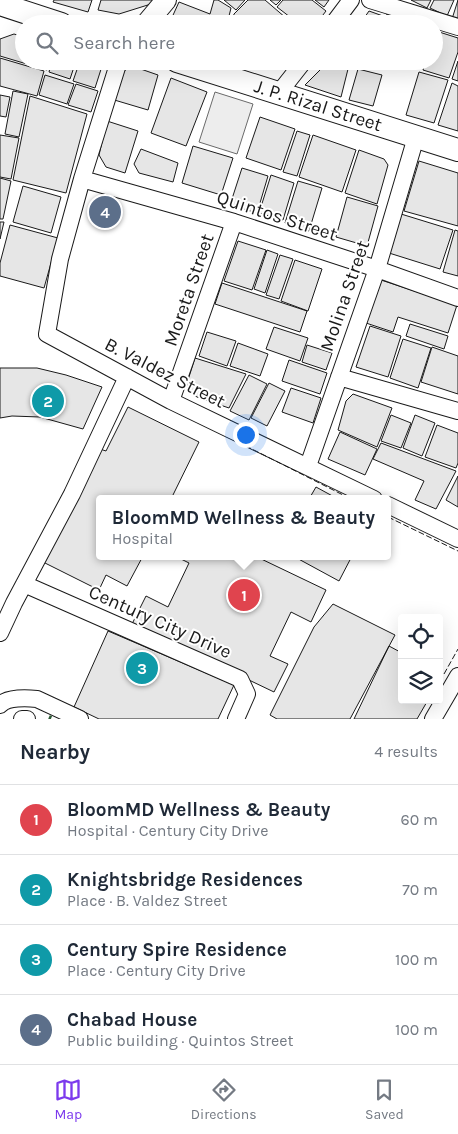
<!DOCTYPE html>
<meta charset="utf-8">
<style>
body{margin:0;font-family:Karla,sans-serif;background:#f6f6f7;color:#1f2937}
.controls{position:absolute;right:15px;bottom:15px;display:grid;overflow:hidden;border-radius:5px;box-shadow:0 5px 20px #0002}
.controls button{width:45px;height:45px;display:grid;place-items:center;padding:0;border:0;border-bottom:1px solid #e0e1e3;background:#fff;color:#1f2937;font:25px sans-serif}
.you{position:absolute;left:245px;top:434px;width:18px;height:18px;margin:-12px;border:4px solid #fff;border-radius:50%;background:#1a73e8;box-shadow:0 0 0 8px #1a73e833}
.badge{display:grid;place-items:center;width:32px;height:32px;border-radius:50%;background:#7c3aed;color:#fff;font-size:16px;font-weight:700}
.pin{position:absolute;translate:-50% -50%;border:2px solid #fff;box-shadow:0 1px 5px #0006}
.popup{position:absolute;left:96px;top:495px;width:295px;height:65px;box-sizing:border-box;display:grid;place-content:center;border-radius:5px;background:#fff;filter:drop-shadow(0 1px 4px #0005);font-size:16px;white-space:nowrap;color:#747a83}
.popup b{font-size:19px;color:#1f2937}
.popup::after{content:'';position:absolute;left:50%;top:100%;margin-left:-10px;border:10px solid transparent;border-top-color:#fff}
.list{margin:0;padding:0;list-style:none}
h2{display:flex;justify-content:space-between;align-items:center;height:65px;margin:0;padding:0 20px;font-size:21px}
h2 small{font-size:16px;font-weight:400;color:#747a83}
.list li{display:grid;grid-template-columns:32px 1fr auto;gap:15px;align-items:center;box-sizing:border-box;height:70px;padding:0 20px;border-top:1px solid #e0e1e3}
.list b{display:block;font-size:19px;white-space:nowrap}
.list p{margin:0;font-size:16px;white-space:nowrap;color:#747a83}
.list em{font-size:16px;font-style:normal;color:#747a83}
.icon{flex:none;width:28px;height:28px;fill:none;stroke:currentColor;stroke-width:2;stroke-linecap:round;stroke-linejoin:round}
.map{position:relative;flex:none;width:458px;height:719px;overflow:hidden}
.search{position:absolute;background:#fff;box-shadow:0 5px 20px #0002;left:15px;right:15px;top:15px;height:55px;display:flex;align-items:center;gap:12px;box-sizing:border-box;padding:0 18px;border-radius:28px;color:#747a83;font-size:19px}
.sheet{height:345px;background:#fff}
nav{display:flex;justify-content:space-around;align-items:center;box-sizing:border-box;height:70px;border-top:1px solid #e0e1e3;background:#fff;font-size:14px;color:#747a83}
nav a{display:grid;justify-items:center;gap:2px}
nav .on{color:#7c3aed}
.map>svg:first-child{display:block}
</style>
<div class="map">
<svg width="458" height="719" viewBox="0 0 458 719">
<rect width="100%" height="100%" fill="#fff"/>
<!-- built -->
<path fill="#ededed" stroke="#6a6a6a" d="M 215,92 L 253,104 L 237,154 L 199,142 Z"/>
<!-- building -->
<path fill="#e6e6e6" stroke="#1a1a1a" d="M 54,0 L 92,0 L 88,12 L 53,2 Z
M 101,0 L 154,0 L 151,4 L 119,14 L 98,10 Z
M 214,0 L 218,0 L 231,8 L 227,24 L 169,24 L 179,2 L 210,14 Z
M 224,0 L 245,0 L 236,10 Z
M 248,0 L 265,0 L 293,24 L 232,24 L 234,14 Z
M 270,0 L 281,0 L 276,5 Z
M 283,0 L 312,0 L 326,11 L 316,24 L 299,24 L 277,7 Z
M 315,0 L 329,0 L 324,7 Z
M 411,0 L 431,0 L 427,8 Z
M 434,0 L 454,0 L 447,16 L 430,8 Z
M 458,0 L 458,20 L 452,19 Z
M 369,11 L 383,16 L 380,24 L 360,24 Z
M 387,14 L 415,23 L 414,24 L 384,24 Z
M 436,31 L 458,38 L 458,52 L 449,78 L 423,70 L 426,61 L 434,61 L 434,36 Z
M 14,34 L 24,37 L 24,61 L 50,61 L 47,70 L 0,56 L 0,39 Z
M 0,58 L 44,71 L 37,96 L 0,86 Z
M 52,61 L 76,61 L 70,79 L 49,72 Z
M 80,61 L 98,61 L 103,63 L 95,88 L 73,81 Z
M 245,61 L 271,61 L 266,67 Z
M 329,61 L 350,61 L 341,97 L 305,85 Z
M 458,61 L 458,81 L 452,79 Z
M 132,66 L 158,75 L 148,110 L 111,99 L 119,74 Z
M 358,69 L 382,75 L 373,106 L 349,100 Z
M 419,72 L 448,80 L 434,123 L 406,115 Z
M 45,75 L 74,84 L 67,104 L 39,95 Z
M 171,78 L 207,92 L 186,146 L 151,133 Z
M 452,83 L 458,86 L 458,131 L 438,125 Z
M 76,84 L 98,91 L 91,112 L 68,105 Z
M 13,91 L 28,94 L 19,137 L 5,134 Z
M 0,95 L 10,97 L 6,117 L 0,116 Z
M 30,96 L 87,114 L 66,193 L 13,180 Z
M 260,117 L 295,129 L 281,170 L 246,158 Z
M 107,121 L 138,131 L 125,173 L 106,167 L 99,155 Z
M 297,131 L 310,135 L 297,176 L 283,172 Z
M 0,135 L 19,138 L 11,179 L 0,177 Z
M 313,135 L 356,150 L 342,192 L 299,177 Z
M 193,146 L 233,158 L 221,195 L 182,183 Z
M 141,149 L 178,163 L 173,182 L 139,173 L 134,164 Z
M 359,150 L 384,159 L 388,165 L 377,204 L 345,193 Z
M 419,161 L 458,173 L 458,226 L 404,211 Z
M 242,168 L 268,176 L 257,213 L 230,205 Z
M 271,175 L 294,183 L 283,220 L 259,213 Z
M 0,178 L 11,181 L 3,219 L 0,219 Z
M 298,181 L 322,188 L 309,231 L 285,223 Z
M 23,186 L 61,197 L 51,233 L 13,222 Z
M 347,197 L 378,206 L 367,246 L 336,237 Z
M 401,214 L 453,230 L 440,269 L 389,253 Z
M 0,222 L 4,222 L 0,239 Z
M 10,225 L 58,238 L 44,288 L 0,276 L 0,263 Z
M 455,230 L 458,231 L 458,276 L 443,272 Z
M 238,241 L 266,250 L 252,290 L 224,281 Z
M 267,250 L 278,254 L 265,293 L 254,289 Z
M 280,255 L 293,259 L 279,299 L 266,295 Z
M 295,260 L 322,269 L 308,311 L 281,301 Z
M 381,280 L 457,305 L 448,333 L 398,317 L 393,332 L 366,323 Z
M 222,283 L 307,311 L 300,332 L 215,304 Z
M 410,324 L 448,336 L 444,349 L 406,336 Z
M 370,326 L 401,336 L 388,377 L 356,367 Z
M 274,327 L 308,338 L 300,361 L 266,349 Z
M 207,332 L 236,341 L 227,366 L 199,356 Z
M 403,339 L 431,348 L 418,388 L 390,378 Z
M 238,343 L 268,354 L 260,376 L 230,366 Z
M 307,345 L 332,353 L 326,370 L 302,362 Z
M 432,347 L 458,356 L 458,394 L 421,382 Z
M 195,358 L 246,374 L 229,408 L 197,397 L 188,391 L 188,380 Z
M 289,360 L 327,373 L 320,394 L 282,381 Z
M 0,368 L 37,368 L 66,375 L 102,387 L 83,429 L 40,417 L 12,416 L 0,418 Z
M 249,375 L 267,384 L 249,420 L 230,411 Z
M 269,383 L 285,391 L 267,426 L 251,418 Z
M 291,388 L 321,398 L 313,423 L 282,412 Z
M 353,394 L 392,408 L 377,447 L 338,430 L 346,401 Z
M 128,407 L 199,442 L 171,499 L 100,499 L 100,556 L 143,556 L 127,586 L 106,575 L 99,590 L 43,562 L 100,449 L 106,451 Z
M 391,415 L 411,423 L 401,448 L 381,441 Z
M 415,415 L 435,423 L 422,456 L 403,448 Z
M 437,425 L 458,433 L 458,463 L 456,468 L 425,457 Z
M 340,432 L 377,449 L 365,475 L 328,459 Z
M 381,443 L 456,471 L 436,509 L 415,500 L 424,481 L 373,459 Z
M 458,476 L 458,507 L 446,500 Z
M 316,487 L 338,499 L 309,499 Z
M 175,556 L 255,556 L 326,590 L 311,622 L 291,612 L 270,656 L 288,664 L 274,692 L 132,624 L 146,596 L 168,607 L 189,563 Z
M 293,556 L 352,556 L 339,581 Z
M 333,604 L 395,635 L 350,719 L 277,719 L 270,715 L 314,627 Z
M 108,631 L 234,685 L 218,719 L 99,719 L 74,707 Z
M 389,646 L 402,653 L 402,700 L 428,700 L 417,719 L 354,719 Z"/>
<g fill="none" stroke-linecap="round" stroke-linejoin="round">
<defs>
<path id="minor" d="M 370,0 L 458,27
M 333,24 L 351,0
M 119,61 L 82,179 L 60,259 L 47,334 L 171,401 L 374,499
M 278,94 L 304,61
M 82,179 L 234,222 L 377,269 L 458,298
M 339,377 L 458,411
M 171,401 L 234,222
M 308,466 L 377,269 L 416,137
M 388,505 L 458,539
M 24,584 L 240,679 L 247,694 L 236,719
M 0,633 L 14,603 L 72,494 L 127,377
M 0,705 C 7,697 27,698 37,699 L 80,719
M 22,719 L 27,719
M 433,719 L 458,676"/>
<path id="tertiary" d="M 146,24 L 166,0"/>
<g id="secondary">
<path d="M 0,4 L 61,24"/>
<path id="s1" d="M 177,61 L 458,150"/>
</g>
</defs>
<!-- minor casing -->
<use href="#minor" stroke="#1a1a1a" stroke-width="18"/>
<!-- tertiary casing -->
<use href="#tertiary" stroke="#1a1a1a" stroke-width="22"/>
<!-- secondary casing -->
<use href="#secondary" stroke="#1a1a1a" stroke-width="24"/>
<!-- minor -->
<use href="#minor" stroke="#fff" stroke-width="16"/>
<!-- tertiary -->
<use href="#tertiary" stroke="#fff" stroke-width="20"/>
<!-- secondary -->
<use href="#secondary" stroke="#fff" stroke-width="22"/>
<!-- hedge -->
<path stroke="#2b5a34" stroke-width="4" stroke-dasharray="2.5 4" stroke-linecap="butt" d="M 49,717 L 54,719"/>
<!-- fence -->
<path stroke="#1a1a1a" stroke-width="1" stroke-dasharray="6 2.5" stroke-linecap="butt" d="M 238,442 L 351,499
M 388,517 L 458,551
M 444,674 L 458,649"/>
</g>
<g text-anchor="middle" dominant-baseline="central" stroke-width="4" stroke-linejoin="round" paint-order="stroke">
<!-- street labels -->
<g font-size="19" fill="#1a1a1a" stroke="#fff">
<text stroke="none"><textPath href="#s1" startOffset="148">J. P. Rizal Street</textPath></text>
<text transform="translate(277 216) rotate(18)">Quintos Street</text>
<text transform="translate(189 290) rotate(-71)">Moreta Street</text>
<text transform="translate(345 296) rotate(-71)">Molina Street</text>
<text transform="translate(165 373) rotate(27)">B. Valdez Street</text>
<text transform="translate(160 622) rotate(24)">Century City Drive</text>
</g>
</g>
</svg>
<div class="controls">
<button><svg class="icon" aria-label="locate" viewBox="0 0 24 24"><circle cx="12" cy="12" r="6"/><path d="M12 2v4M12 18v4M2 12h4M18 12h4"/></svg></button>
<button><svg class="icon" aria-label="layers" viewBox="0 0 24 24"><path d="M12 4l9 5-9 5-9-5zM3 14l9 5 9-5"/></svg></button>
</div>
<div class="you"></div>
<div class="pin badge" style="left:244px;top:595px;background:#e0444e">1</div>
<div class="popup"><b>BloomMD Wellness &amp; Beauty</b>Hospital</div>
<div class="pin badge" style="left:48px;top:401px;background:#0f9aa8">2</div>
<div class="pin badge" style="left:142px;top:668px;background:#0f9aa8">3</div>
<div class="pin badge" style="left:105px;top:212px;background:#5c6f8a">4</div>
<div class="search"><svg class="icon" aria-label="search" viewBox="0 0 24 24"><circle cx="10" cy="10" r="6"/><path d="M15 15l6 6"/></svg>Search here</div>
</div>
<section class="sheet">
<h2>Nearby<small>4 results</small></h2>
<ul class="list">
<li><span class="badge" style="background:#e0444e">1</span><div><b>BloomMD Wellness &amp; Beauty</b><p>Hospital · Century City Drive</p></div><em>60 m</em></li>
<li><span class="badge" style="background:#0f9aa8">2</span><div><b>Knightsbridge Residences</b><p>Place · B. Valdez Street</p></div><em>70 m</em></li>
<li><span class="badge" style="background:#0f9aa8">3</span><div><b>Century Spire Residence</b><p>Place · Century City Drive</p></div><em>100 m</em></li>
<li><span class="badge" style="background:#5c6f8a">4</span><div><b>Chabad House</b><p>Public building · Quintos Street</p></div><em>100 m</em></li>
</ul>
</section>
<nav>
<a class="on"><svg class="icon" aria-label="map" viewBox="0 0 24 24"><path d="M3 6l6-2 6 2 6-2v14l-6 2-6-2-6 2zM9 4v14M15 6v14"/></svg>Map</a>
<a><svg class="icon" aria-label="directions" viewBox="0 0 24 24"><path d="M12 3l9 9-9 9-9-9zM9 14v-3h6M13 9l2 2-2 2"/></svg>Directions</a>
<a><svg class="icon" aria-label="saved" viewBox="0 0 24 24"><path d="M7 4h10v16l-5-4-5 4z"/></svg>Saved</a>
</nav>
